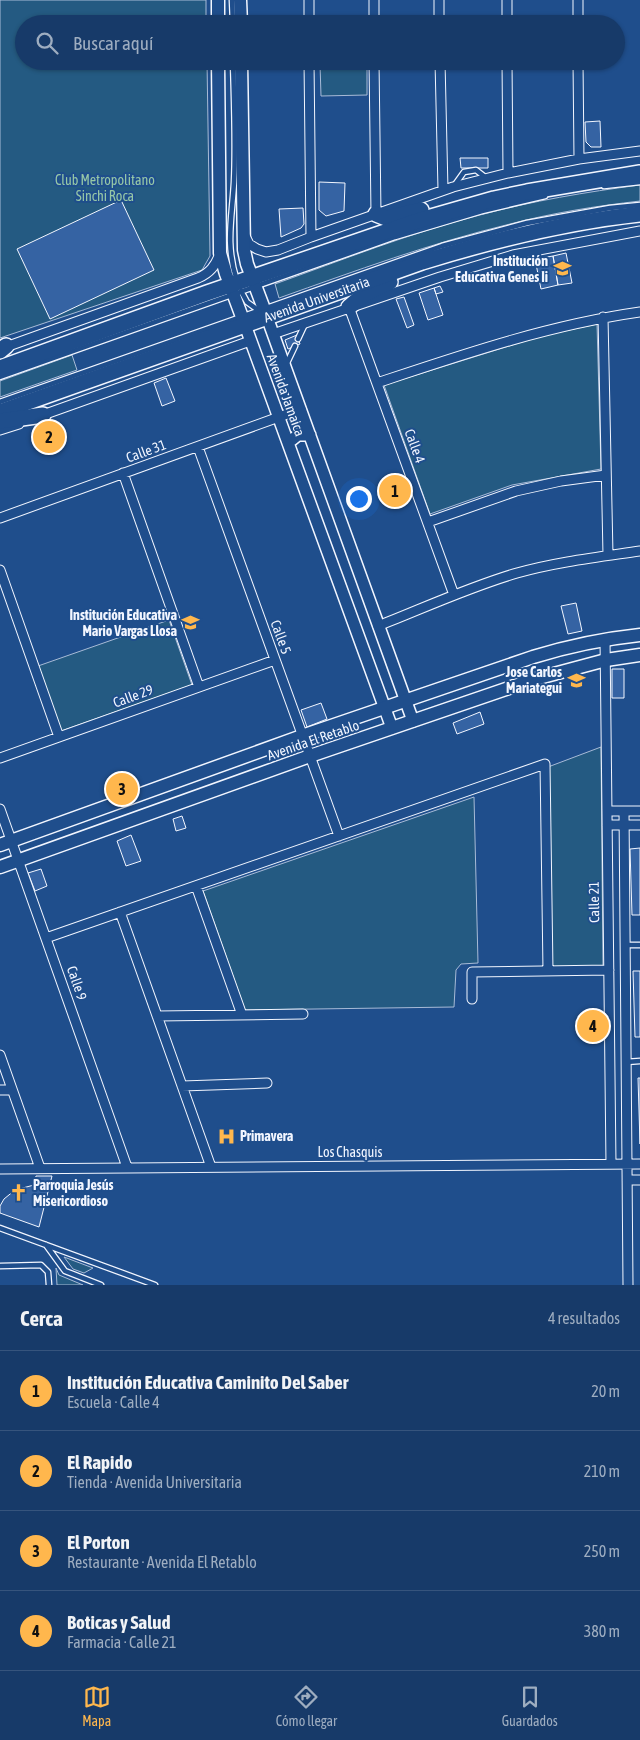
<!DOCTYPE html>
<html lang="es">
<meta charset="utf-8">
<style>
body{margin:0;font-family:"Asap Condensed",sans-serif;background:#20416f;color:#f1f3f6}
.you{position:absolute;left:358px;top:498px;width:18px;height:18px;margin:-12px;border:4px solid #fff;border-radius:50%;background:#1a73e8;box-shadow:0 0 0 8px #1a73e833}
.badge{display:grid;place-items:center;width:32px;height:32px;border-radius:50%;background:#ffb74d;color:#111;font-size:16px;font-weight:700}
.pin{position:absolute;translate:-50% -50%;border:2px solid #fff;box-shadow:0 1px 5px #0006}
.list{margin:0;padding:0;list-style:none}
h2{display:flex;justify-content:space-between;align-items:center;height:65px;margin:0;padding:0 20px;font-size:21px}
h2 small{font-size:16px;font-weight:400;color:#9eadc0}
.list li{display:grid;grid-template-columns:32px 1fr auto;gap:15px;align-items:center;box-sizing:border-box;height:80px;padding:0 20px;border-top:1px solid #36547d}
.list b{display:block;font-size:19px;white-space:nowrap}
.list p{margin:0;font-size:16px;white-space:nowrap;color:#9eadc0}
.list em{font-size:16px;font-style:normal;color:#9eadc0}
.icon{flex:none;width:28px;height:28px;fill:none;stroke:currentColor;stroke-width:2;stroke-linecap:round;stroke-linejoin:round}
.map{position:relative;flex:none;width:640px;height:1285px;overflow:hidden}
.search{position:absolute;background:#173a69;box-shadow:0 1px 4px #0004;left:15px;right:15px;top:15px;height:55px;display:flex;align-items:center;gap:12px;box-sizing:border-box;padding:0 18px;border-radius:28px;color:#9eadc0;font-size:19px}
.sheet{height:385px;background:#173a69}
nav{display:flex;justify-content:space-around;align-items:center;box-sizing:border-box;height:70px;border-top:1px solid #36547d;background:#173a69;font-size:14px;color:#9eadc0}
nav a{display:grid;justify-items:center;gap:2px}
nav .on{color:#ffb74d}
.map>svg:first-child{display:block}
</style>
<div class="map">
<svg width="640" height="1285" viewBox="0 0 640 1285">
<rect width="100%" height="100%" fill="#1f4e8c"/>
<!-- green -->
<path fill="#245a82" stroke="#a8bbd7" d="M 0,0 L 206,0 L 206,24 L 24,24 L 24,61 L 207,61 L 210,256 L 202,270 L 0,338 Z
M 320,64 L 367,64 L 367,95 L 321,96 Z
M 640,185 L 640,201 C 596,206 552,213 510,224 C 431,243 355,271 279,298 L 275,284 C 342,260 410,233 480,215 C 532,201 586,192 640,185 Z
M 597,324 L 601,469 L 512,485 L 430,514 L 384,385 L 541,336 Z
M 72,355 L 77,370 L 0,397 L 0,381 Z
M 169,620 L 192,685 L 61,731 L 38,666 Z
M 601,747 L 603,967 L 551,969 L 548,767 Z
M 474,797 L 478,963 L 461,964 L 456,970 L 454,1007 L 245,1010 L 203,891 Z
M 64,1257 L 93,1268 L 84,1273 L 73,1269 Z
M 56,1268 L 59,1275 L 83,1285 L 57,1285 Z"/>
<!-- building -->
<path fill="#3563a3" stroke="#f2f6ff" d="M 600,121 L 601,147 L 591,147 L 586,142 L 585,122 Z
M 460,158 L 488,158 L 488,168 L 461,168 Z
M 319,182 L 345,183 L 344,211 L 326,216 L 319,210 Z
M 121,200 L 154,270 L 50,319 L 17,249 Z
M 303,208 L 304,224 L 301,228 L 281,237 L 279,209 Z
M 566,253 L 572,283 L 558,285 L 553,256 Z
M 553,256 L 558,285 L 541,289 L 535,259 Z
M 440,286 L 443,292 L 436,294 L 434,288 Z
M 434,288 L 443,315 L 428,320 L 419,293 Z
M 404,297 L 414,325 L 407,328 L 396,299 Z
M 297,335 L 300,344 L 288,349 L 285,340 Z
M 166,378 L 175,401 L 162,406 L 154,383 Z
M 52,421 L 61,448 L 47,452 L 38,426 Z
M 576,603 L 582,631 L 568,634 L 561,606 Z
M 612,669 L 624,669 L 624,698 L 612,698 Z
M 321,703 L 327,719 L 307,727 L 301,710 Z
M 480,712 L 484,724 L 457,734 L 453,723 Z
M 126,781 L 131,792 L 117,797 L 113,785 Z
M 182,816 L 186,828 L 176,831 L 173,819 Z
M 131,835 L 141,861 L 126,866 L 117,841 Z
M 640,848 L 640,915 L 632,915 L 630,849 Z
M 41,869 L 47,886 L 35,891 L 28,873 Z
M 633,971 L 640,971 L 640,1037 L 635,1037 Z
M 638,1078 L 640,1078 L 640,1144 Z
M 36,1176 L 52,1176 L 39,1227 L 0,1213 L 0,1206 L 4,1199 L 15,1190 L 34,1185 Z"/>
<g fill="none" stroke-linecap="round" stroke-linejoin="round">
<defs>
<path id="service" d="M 232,0 L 233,24
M 233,61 C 234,101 236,142 234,182 C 232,218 225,245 237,281
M 454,186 L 464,172 L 476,170 L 485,177
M 604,186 L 640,182
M 241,291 L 247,302 L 258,310
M 298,339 L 305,324
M 286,365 L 295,346
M 0,377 L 395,237 L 482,211 L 545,196
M 0,402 L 442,246 L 527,223 L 610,208 L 640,205
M 625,945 L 640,945
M 626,1062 L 640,1061
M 0,1228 L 155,1285
M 46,1245 L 65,1271 L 101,1285
M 0,1266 L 41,1265 L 48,1272 L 49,1285"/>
<path id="minor" d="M 309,0 L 309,24
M 374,0 L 374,24
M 439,0 L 439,24
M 507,0 L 507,24
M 578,0 L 578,24
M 309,61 L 311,237
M 374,61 L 376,214
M 440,61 L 443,190
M 507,61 L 508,173
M 578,61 L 579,159
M 245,236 L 249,244 L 257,249 L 266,252 L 278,250 L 311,237 L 453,187 L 508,173 L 579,159 L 640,151
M 349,307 L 454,595
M 603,317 L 608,555
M 273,334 L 440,277 L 513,255 L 640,231
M 3,348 L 198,278 C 210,273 215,266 220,254
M 377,383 C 464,354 549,325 640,312
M 40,416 L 250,341
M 0,430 L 19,424
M 198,447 L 339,836
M 123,473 L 199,687
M 0,518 L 301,409
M 428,522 L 516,491 L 561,481 L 606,475
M 0,570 L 59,737
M 378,626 C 424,608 469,587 517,573 C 556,562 599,557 640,551
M 605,639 L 611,1164
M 0,758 L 275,660
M 0,809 L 127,1167
M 607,811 L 640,811
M 624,811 L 628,1285
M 607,825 L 640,825
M 196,886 L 242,1015
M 120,912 L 211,1167
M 46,938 L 545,764 L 548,971
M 472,999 L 472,972 L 609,970
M 157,1016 L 303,1014
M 0,1055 L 40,1168
M 182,1086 L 267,1083
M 0,1090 L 12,1090
M 0,1169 L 640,1164
M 627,1180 L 640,1180"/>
<path id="tertiary" d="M 267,317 L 413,721
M 245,325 L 392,728
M 288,443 L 298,435 L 310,435"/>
<path id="secondary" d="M 218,0 L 218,24
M 240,0 L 241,24
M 218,61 L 220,253 L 226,274 L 245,325
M 241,61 L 244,250 L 247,264 L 267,317
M 0,845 L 302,736 L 533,657 C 569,646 602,639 640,635
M 0,867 L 310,756 L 535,679 L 606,660 L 640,655"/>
<g id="primary">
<path d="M 376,214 L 386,218 L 421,210"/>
<path d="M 349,307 L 362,296 L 390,282"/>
<path d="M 0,351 L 6,346"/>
<path d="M 0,368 L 207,293 L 417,221 L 494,199 L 527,192 L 640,173"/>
<path id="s1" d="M 0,412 L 422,262 C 493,240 566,222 640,214"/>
<path d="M 0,421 L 43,415"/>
</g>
</defs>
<!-- service casing -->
<use href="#service" stroke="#f2f6ff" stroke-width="7"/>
<!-- minor casing -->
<use href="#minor" stroke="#f2f6ff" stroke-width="11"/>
<!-- tertiary casing -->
<use href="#tertiary" stroke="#f2f6ff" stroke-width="14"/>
<!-- secondary casing -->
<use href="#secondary" stroke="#f2f6ff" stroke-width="15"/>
<!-- primary casing -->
<use href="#primary" stroke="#f2f6ff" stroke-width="18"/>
<!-- service -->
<use href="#service" stroke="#1f4e8c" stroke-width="4.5"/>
<!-- minor -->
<use href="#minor" stroke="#1f4e8c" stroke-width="9"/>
<!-- tertiary -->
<use href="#tertiary" stroke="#1f4e8c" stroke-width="11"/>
<!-- secondary -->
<use href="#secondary" stroke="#1f4e8c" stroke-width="12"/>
<!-- primary -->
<use href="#primary" stroke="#1f4e8c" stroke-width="15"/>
</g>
<!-- icons -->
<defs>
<symbol id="school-bare" viewBox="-9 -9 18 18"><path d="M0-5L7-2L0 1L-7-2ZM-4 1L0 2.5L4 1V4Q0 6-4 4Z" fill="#ffb74d" stroke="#1f4e8c" stroke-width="2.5" paint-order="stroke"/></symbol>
<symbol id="hospital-bare" viewBox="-9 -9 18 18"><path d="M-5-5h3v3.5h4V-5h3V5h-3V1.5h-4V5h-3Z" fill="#ffb74d" stroke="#1f4e8c" stroke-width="2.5" paint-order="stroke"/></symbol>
<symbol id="church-bare" viewBox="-9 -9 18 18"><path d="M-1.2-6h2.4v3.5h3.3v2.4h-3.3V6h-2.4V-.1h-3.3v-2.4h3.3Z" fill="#ffb74d" stroke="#1f4e8c" stroke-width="2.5" paint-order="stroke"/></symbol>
</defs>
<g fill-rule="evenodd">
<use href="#school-bare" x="550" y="256" width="25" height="25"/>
<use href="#school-bare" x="178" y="610" width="25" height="25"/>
<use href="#school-bare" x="564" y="668" width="25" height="25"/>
<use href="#hospital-bare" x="214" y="1124" width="25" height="25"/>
<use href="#church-bare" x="6" y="1180" width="25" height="25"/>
</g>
<g text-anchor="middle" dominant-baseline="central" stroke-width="4" stroke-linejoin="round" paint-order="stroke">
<!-- park labels -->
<g font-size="14" fill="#97c8a6" stroke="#1f4e8c">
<text x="105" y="180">Club Metropolitano<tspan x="105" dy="16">Sinchi Roca</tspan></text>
</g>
<!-- poi labels -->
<g font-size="14" font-weight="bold" fill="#f2f6ff" stroke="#1f4e8c" text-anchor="end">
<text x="548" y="261">Institución<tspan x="548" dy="16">Educativa Genes Ii</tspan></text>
<text x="177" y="615">Institución Educativa<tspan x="177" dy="16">Mario Vargas Llosa</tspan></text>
<text x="562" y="672">Jose Carlos<tspan x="562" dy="16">Mariategui</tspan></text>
<text x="240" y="1136" text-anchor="start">Primavera</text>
<text x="33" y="1185" text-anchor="start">Parroquia Jesús<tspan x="33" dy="16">Misericordioso</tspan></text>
</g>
<!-- street labels -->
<g font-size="14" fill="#f2f6ff" stroke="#1f4e8c">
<text stroke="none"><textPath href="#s1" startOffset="336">Avenida Universitaria</textPath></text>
<text transform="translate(286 395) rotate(70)">Avenida Jamaica</text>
<text transform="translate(415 446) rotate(70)">Calle 4</text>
<text transform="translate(146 451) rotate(-20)">Calle 31</text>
<text transform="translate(281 637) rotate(70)">Calle 5</text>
<text transform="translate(133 696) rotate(-20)">Calle 29</text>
<text transform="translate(313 740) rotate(-19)">Avenida El Retablo</text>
<text transform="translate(594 902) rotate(-91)">Calle 21</text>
<text transform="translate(77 983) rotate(71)">Calle 9</text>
<text x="350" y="1152">Los Chasquis</text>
</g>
</g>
</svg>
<div class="you"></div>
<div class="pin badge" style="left:395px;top:491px">1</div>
<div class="pin badge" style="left:49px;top:437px">2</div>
<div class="pin badge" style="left:122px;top:789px">3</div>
<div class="pin badge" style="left:593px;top:1026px">4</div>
<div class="search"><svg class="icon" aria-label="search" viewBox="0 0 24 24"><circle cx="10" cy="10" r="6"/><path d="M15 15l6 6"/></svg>Buscar aquí</div>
</div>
<section class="sheet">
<h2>Cerca<small>4 resultados</small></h2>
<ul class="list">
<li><span class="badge">1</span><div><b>Institución Educativa Caminito Del Saber</b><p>Escuela · Calle 4</p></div><em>20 m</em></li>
<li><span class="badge">2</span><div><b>El Rapido</b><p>Tienda · Avenida Universitaria</p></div><em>210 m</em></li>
<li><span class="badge">3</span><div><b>El Porton</b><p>Restaurante · Avenida El Retablo</p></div><em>250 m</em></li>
<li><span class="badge">4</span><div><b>Boticas y Salud</b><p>Farmacia · Calle 21</p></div><em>380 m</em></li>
</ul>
</section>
<nav>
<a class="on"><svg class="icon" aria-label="map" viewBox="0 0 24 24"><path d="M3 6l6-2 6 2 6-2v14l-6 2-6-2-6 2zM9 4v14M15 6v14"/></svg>Mapa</a>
<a><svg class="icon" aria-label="directions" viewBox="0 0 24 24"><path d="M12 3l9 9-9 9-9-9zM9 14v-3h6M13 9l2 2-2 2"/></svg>Cómo llegar</a>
<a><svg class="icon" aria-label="saved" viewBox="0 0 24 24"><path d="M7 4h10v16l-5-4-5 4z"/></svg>Guardados</a>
</nav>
